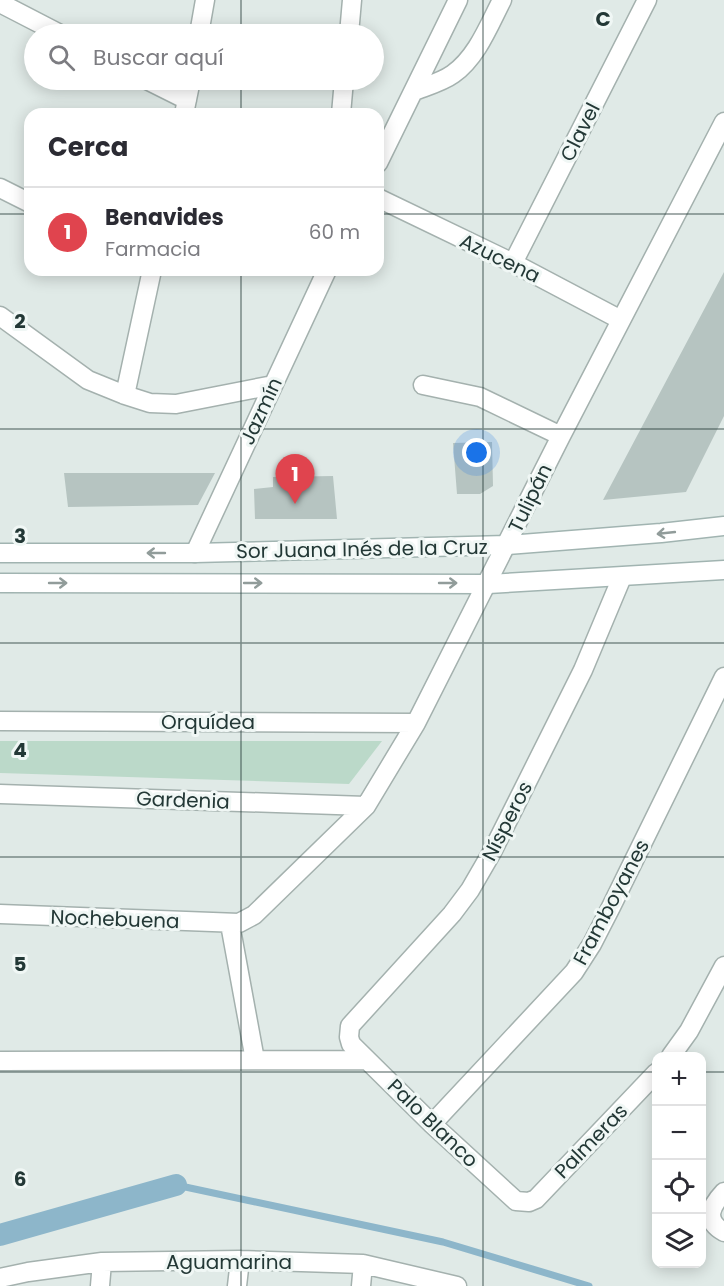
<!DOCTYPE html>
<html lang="es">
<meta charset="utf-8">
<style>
body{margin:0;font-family:Poppins,sans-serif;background:#f7f7f7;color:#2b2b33}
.controls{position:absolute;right:18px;bottom:18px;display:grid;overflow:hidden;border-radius:12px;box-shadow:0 3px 15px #0003}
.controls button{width:54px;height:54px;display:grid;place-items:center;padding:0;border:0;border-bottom:2px solid #e1e1e2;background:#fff;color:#2b2b33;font:30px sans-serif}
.you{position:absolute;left:477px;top:453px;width:21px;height:21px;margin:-15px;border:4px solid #fff;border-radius:50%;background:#1a73e8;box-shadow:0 0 0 9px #1a73e833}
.badge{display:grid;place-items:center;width:39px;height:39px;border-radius:50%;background:#7c3aed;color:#fff;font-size:20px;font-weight:700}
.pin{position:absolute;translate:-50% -50px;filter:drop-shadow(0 2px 3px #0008)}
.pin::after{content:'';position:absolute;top:32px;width:21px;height:18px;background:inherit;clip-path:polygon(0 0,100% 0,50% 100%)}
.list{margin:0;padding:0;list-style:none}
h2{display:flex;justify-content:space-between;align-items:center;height:78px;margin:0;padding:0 24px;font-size:26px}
h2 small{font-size:20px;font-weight:400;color:#7c7c81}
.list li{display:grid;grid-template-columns:39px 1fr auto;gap:18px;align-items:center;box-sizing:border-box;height:90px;padding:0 24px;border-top:2px solid #e1e1e2}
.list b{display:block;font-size:22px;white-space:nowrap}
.list p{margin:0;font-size:20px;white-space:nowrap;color:#7c7c81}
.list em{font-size:20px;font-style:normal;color:#7c7c81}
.icon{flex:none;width:33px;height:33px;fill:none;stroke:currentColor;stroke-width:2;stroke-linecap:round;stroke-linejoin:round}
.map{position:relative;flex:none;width:724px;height:1286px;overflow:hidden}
.search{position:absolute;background:#fff;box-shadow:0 3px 15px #0003;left:24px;top:24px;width:360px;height:66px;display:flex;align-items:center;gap:15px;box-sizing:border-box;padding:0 21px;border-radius:33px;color:#7c7c81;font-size:22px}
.panel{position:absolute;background:#fff;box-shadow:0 3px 15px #0003;left:24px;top:108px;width:360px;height:168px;border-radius:18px}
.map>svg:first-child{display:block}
</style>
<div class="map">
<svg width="724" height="1286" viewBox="0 0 724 1286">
<rect width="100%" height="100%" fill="#e0eae7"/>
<!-- green -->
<path fill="#bbd9c9" d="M 0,741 L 382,741 L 349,784 L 0,773 Z"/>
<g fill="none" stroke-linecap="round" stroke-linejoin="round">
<!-- stream -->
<path stroke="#8db6ca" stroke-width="7" d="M 176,1185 L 443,1242 L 589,1286"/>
<!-- canal -->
<path stroke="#8db6ca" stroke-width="22" d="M 0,1235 L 176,1185"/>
</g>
<!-- building -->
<path fill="#b6c4c1" d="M 724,272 L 724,416 L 686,492 L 603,500 Z
M 492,442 L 493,486 L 480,494 L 457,494 L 453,443 Z
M 64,473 L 215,473 L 198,505 L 68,507 Z
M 333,476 L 337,519 L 255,519 L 254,489 L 273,487 L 273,477 Z"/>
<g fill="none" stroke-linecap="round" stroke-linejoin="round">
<defs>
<path id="minor" d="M 0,3 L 60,34
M 199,34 L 205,0
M 349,34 L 352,0
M 147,80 L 187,100
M 414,91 C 427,86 442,82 453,74 C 477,57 489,25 502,0
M 184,114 L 191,80
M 341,114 L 344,80
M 378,163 L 458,0
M 0,188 L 30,203
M 378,198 L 513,263 L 621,320
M 513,263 L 647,0
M 0,316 L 88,380 L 125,395 L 150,403 L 176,404 L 273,385
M 423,385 L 480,397 L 561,436
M 125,395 L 152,270
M 195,553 L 327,270
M 622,577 L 583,670 L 492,852 L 470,890 L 452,914 L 350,1026 L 349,1037 L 351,1044 L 432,1124 L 516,1201 L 529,1202 L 536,1199 L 656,1073
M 0,721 L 416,723
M 0,794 L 366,806
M 0,914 L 239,923 L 254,915 L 366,806 L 416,723 L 561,436 L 724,122
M 230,924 L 255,1060
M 671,1056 L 689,1031 L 724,966
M 0,1061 L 367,1060
M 432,1124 L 574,972 L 592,944 L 611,907 L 724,677
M 724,1192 C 711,1206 703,1220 724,1232
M 0,1278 L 28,1272 L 102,1262 L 240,1260 L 363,1264 L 457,1286
M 100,1286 L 102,1262
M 237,1286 L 240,1260
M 361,1286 L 363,1264"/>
<path id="secondary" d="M 0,553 L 195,553 L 507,545 L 661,533 L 724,526
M 0,583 L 488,584 L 724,570"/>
</defs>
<!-- minor casing -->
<use href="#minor" stroke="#a4b1ae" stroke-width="21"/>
<!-- secondary casing -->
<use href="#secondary" stroke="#a1b4b1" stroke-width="21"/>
<!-- minor -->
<use href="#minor" stroke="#fff" stroke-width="18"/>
<!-- secondary -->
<use href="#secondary" stroke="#fff" stroke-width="18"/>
</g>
<!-- one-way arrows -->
<defs><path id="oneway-shaft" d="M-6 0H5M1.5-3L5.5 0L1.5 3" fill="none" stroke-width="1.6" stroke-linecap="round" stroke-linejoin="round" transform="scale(1.5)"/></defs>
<g stroke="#919c9a">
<use href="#oneway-shaft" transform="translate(666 533) rotate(174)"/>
<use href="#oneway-shaft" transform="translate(156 553) rotate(-180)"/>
<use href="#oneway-shaft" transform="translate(58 583)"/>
<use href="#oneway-shaft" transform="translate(253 583)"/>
<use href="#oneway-shaft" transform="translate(448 583)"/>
</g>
<!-- grid -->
<path fill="none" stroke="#233836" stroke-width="1.5" stroke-opacity="0.55" d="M 241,0 L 241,34M 483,0 L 483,1286M 241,80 L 241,114M 0,214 L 30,214M 378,214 L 724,214M 241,270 L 241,1286M 0,429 L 724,429M 0,643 L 724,643M 0,857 L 724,857M 0,1072 L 656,1072M 702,1072 L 724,1072"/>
<g text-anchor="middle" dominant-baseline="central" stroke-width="6" stroke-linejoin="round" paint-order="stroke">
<!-- street labels -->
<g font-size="20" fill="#233836" stroke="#f0f7f5">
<text transform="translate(580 132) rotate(-63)">Clavel</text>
<text transform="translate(500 258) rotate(26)">Azucena</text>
<text transform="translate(261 411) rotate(-65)">Jazmín</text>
<text transform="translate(530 498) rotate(-64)">Tulipán</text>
<text transform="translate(362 549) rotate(-1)">Sor Juana Inés de la Cruz</text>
<text x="208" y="722">Orquídea</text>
<text transform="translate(183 800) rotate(2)">Gardenia</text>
<text transform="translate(507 821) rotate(-63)">Nísperos</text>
<text transform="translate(611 902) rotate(-62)">Framboyanes</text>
<text transform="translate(115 919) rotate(2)">Nochebuena</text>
<text transform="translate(433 1123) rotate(44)">Palo Blanco</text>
<text transform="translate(591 1141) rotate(-46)">Palmeras</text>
<text x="229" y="1262">Aguamarina</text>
</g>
</g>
<g font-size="20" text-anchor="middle" font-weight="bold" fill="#233836" stroke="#f0f7f5" stroke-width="6" stroke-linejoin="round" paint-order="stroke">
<text x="603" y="26">C</text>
<text x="20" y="328">2</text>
<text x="20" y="543">3</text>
<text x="20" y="757">4</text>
<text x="20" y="971">5</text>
<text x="20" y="1186">6</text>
</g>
</svg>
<div class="controls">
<button>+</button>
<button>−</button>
<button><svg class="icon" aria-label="locate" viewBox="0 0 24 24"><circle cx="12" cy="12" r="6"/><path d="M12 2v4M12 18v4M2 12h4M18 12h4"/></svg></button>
<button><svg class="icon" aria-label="layers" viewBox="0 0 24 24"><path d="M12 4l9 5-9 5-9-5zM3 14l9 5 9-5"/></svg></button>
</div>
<div class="you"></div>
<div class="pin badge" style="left:295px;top:504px;background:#e0444e">1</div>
<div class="search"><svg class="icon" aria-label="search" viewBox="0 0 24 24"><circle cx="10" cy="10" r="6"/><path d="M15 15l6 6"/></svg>Buscar aquí</div>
<section class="panel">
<h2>Cerca<small></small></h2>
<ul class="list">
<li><span class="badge" style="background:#e0444e">1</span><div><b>Benavides</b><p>Farmacia</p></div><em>60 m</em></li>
</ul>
</section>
</div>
